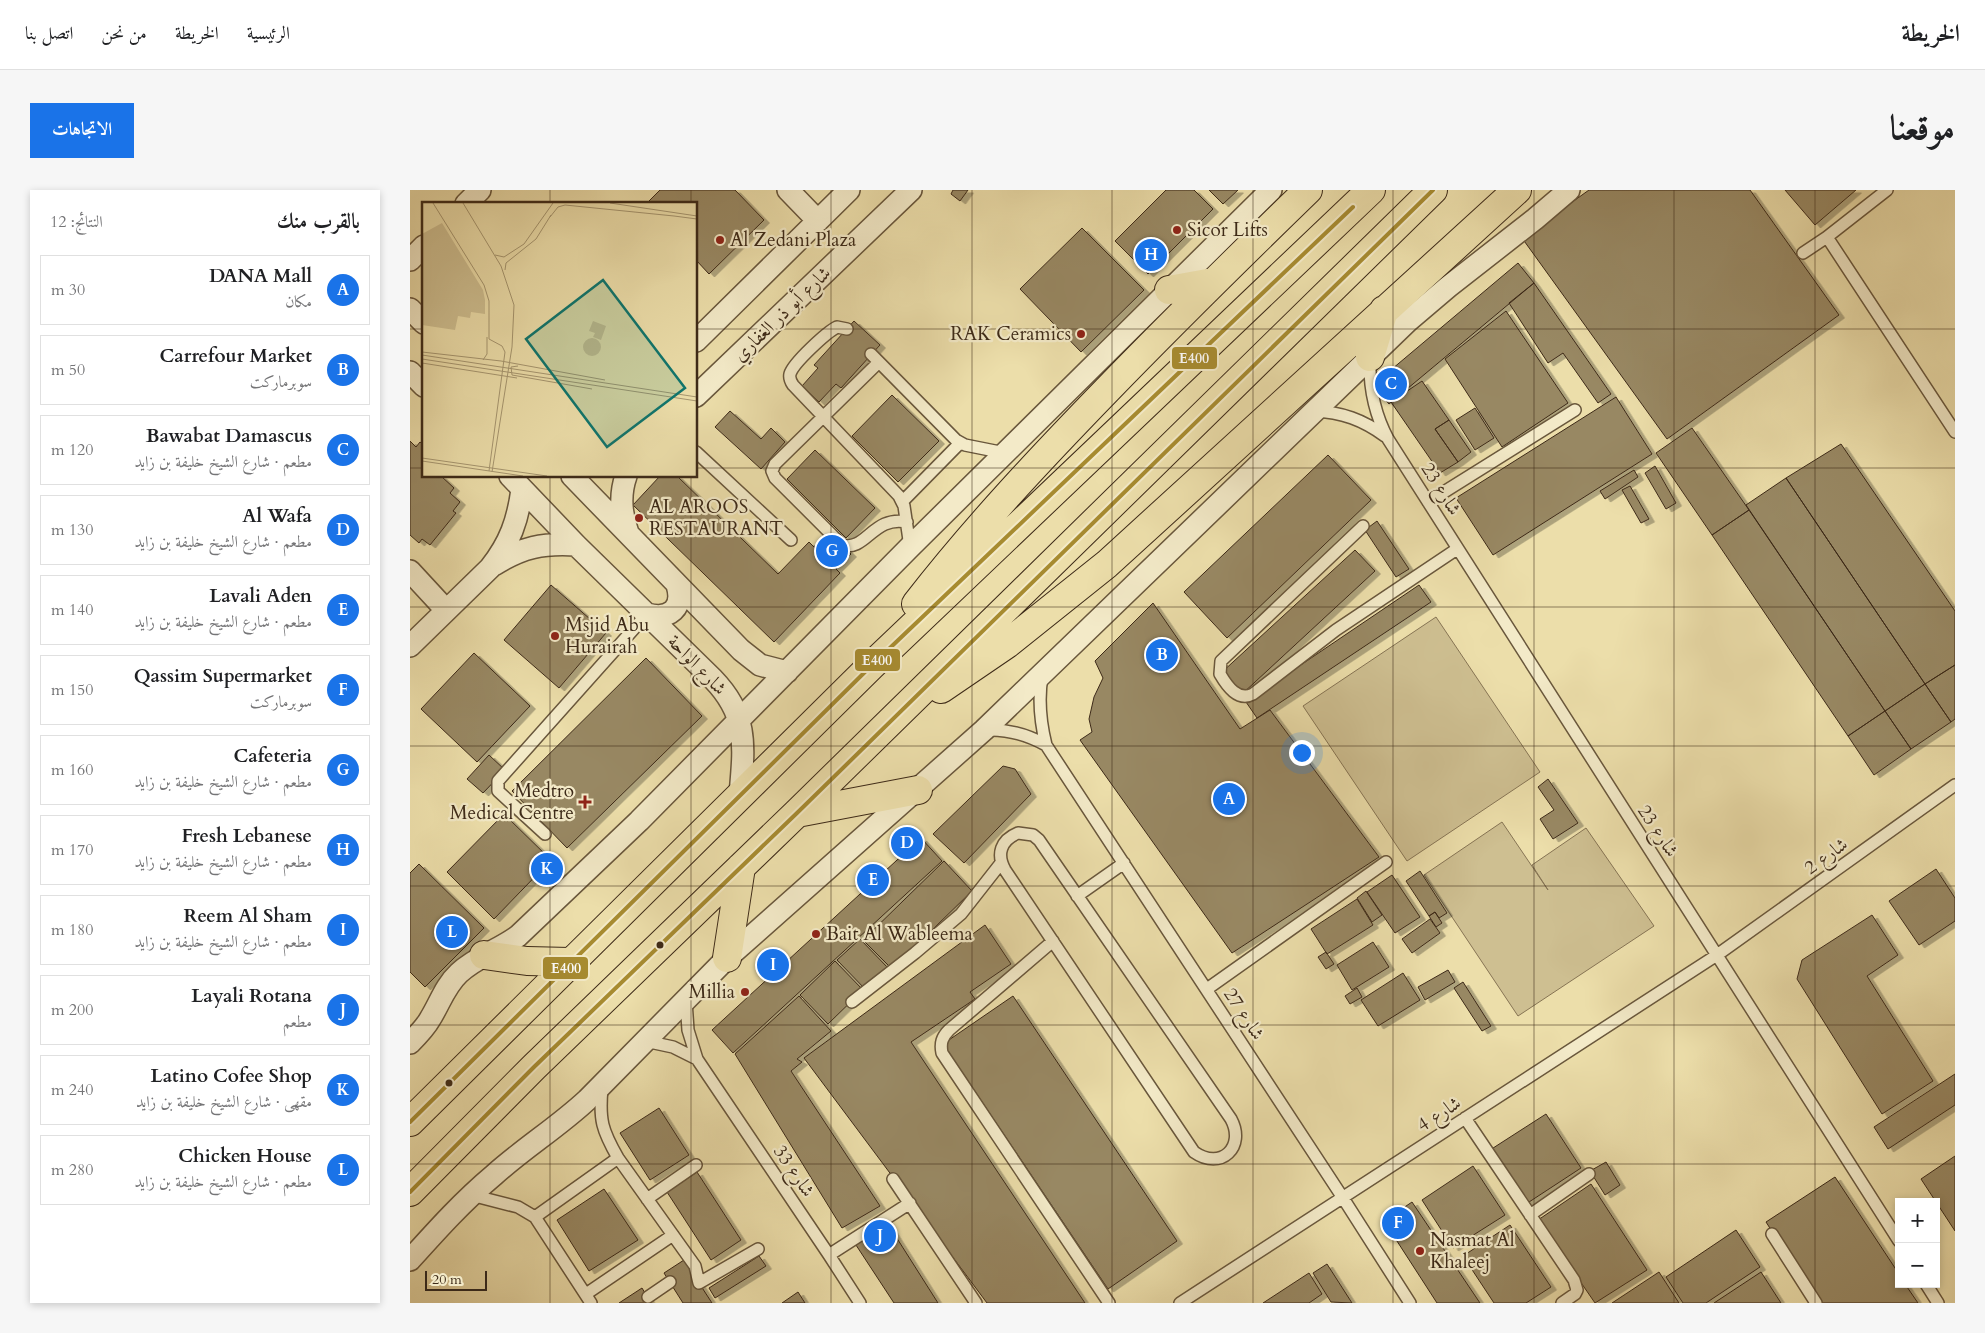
<!DOCTYPE html>
<html lang="ar">
<meta charset="utf-8">
<style>
body{margin:0;font-family:Cardo,Amiri,serif;background:#f6f6f6;color:#202124;direction:rtl}
.controls{position:absolute;right:15px;bottom:15px;display:grid;overflow:hidden;border-radius:0px;box-shadow:0 2px 8px #0003}
.controls button{width:45px;height:45px;display:grid;place-items:center;padding:0;border:0;border-bottom:1px solid #e0e0e0;background:#fff;color:#202124;font:25px sans-serif}
.scale{position:absolute;left:15px;bottom:12px;width:62px;box-sizing:border-box;padding-left:5px;border:2px solid #3d2a18;border-top:0;font-size:14px;line-height:18px;white-space:nowrap;color:#3d2a18;-webkit-text-stroke:4px #f3eac8;paint-order:stroke}
.you{position:absolute;left:891px;top:562px;width:18px;height:18px;margin:-12px;border:4px solid #fff;border-radius:50%;background:#1a73e8;box-shadow:0 0 0 8px #1a73e833}
.badge{display:grid;place-items:center;width:32px;height:32px;border-radius:50%;background:#1a73e8;color:#fff;font-size:16px;font-weight:700}
.pin{position:absolute;translate:-50% -50%;border:2px solid #fff;box-shadow:0 1px 5px #0006}
.list{margin:0;padding:0;list-style:none}
h2{display:flex;justify-content:space-between;align-items:center;height:65px;margin:0;padding:0 20px;font-size:21px}
h2 small{font-size:16px;font-weight:400;color:#757577}
.list li{display:grid;grid-template-columns:32px 1fr auto;gap:15px;align-items:center;box-sizing:border-box;height:70px;margin:0 10px 10px;padding:0 10px;border:1px solid #e0e0e0;border-radius:0px}
.list b{display:block;font-size:19px;white-space:nowrap}
.list p{margin:0;font-size:16px;white-space:nowrap;color:#757577}
.list em{font-size:16px;font-style:normal;color:#757577}
.map{position:relative;flex:none;width:1545px;height:1113px;overflow:hidden;direction:ltr;border-radius:0px}
header{display:flex;align-items:center;gap:30px;box-sizing:border-box;height:70px;padding:0 25px;background:#fff;border-bottom:1px solid #e0e0e0}
header strong{font-size:24px}
nav{display:flex;gap:28px;margin-inline-start:auto;font-size:18px}
.intro{display:flex;align-items:center;justify-content:space-between;box-sizing:border-box;height:120px;padding:0 30px}
h1{margin:0;font-size:35px}
.button{padding:12px 22px;border-radius:0px;background:#1a73e8;color:#fff;font-size:18px;font-weight:700}
main{display:flex;gap:30px;padding:0 30px}
aside{flex:1;background:#fff;border-radius:0px;box-shadow:0 2px 8px #0003}
.map>svg:first-child{display:block}
</style>
<header>
<strong>الخريطة</strong>
<nav><a>الرئيسية</a><a>الخريطة</a><a>من نحن</a><a>اتصل بنا</a></nav>
</header>
<div class="intro"><h1>موقعنا</h1><a class="button">الاتجاهات</a></div>
<main>
<div class="map">
<svg width="1545" height="1113" viewBox="0 0 1545 1113">
<defs>
<filter id="shadow"><feDropShadow dx="5.5" dy="3" stdDeviation="0" flood-color="#0004"/></filter>
</defs>
<rect width="100%" height="100%" fill="#ecdeaa"/>
<filter id="stains"><feTurbulence type="fractalNoise" baseFrequency=".004" numOctaves="4"/><feColorMatrix values="0 0 0 0 .2 0 0 0 0 .09 0 0 0 0 .02 0 0 0 .5 -.17"/></filter>
<radialGradient id="worn" r=".72"><stop offset=".6" stop-color="#630" stop-opacity="0"/><stop offset="1" stop-color="#630" stop-opacity=".3"/></radialGradient>
<!-- green -->
<path fill="#cebf91" stroke="#867454" d="M 1026,427 L 1130,582 L 997,671 L 893,516 Z
M 1092,632 L 1138,700 L 1122,675 L 1176,638 L 1244,736 L 1108,826 L 1014,685 Z"/>
<!-- building -->
<path fill="#988864" stroke="#3d2a18" filter="url(#shadow)" d="M 250,0 L 325,0 L 354,30 L 299,84 L 286,70 L 286,14 L 236,14 Z
M 543,0 L 558,0 L 550,11 L 541,4 Z
M 756,0 L 784,0 L 803,19 L 738,84 L 705,51 Z
M 799,0 L 828,0 L 813,14 Z
M 1179,0 L 1340,0 L 1429,125 L 1257,249 L 1112,48 Z
M 1375,0 L 1446,0 L 1405,35 Z
M 672,38 L 734,100 L 671,162 L 610,99 Z
M 1108,73 L 1124,93 L 979,214 L 963,195 Z
M 1124,93 L 1201,204 L 1188,213 L 1153,163 L 1138,173 L 1099,113 Z
M 1096,121 L 1158,213 L 1092,257 L 1035,169 Z
M 444,131 L 470,155 L 431,198 L 426,194 L 409,212 L 392,196 L 408,178 L 404,175 Z
M 1012,191 L 1039,230 L 1025,239 L 1048,272 L 1030,283 L 981,212 Z
M 482,205 L 529,251 L 488,292 L 442,246 Z
M 1206,207 L 1242,264 L 1083,365 L 1046,308 Z
M 1065,218 L 1084,248 L 1065,260 L 1046,230 Z
M 320,221 L 351,249 L 361,238 L 375,252 L 351,279 L 305,237 Z
M 1039,230 L 1061,262 L 1048,272 L 1025,239 Z
M 1282,238 L 1339,320 L 1302,345 L 1246,263 Z
M 0,251 L 6,257 L 10,252 L 14,255 L 14,286 L 31,286 L 44,298 L 40,303 L 50,312 L 43,321 L 46,323 L 20,355 L 12,349 L 9,353 L 0,345 Z
M 1431,254 L 1545,421 L 1545,475 L 1515,494 L 1376,288 Z
M 405,260 L 465,318 L 436,348 L 377,289 Z
M 918,265 L 961,310 L 817,448 L 774,402 Z
M 1245,276 L 1266,313 L 1256,319 L 1235,283 Z
M 1224,280 L 1228,287 L 1195,309 L 1190,301 Z
M 250,286 L 267,286 L 368,384 L 399,352 L 430,383 L 364,452 L 223,315 Z
M 1376,288 L 1515,494 L 1475,521 L 1336,315 Z
M 1220,296 L 1239,329 L 1231,333 L 1212,300 Z
M 1339,320 L 1475,521 L 1438,546 L 1302,345 Z
M 967,331 L 999,379 L 986,387 L 955,340 Z
M 418,342 L 441,364 L 426,379 L 404,357 Z
M 945,360 L 965,381 L 831,505 L 811,483 Z
M 141,395 L 196,443 L 149,498 L 94,450 Z
M 1009,395 L 1021,412 L 847,528 L 836,512 Z
M 743,413 L 830,539 L 860,520 L 969,667 L 822,763 L 670,550 L 682,542 L 679,529 L 684,507 L 693,488 L 685,471 Z
M 64,463 L 120,516 L 67,572 L 11,519 Z
M 236,468 L 292,526 L 157,658 L 102,601 Z
M 1545,475 L 1545,529 L 1541,532 L 1515,494 Z
M 1515,494 L 1541,532 L 1501,559 L 1475,521 Z
M 1475,521 L 1501,559 L 1464,585 L 1438,546 Z
M 79,565 L 95,580 L 73,603 L 57,589 Z
M 593,576 L 605,579 L 621,604 L 554,673 L 523,644 Z
M 1138,589 L 1168,633 L 1143,649 L 1130,629 L 1144,620 L 1128,597 Z
M 94,624 L 141,670 L 84,729 L 37,682 Z
M 511,648 L 532,671 L 323,863 L 302,840 Z
M 534,671 L 562,701 L 482,779 L 453,750 Z
M 9,674 L 74,738 L 15,797 L 0,782 L 0,683 Z
M 1526,679 L 1545,708 L 1545,731 L 1509,755 L 1479,711 Z
M 1010,681 L 1037,723 L 1029,728 L 1025,722 L 1019,726 L 996,691 Z
M 982,685 L 1010,727 L 985,743 L 957,702 Z
M 956,701 L 972,725 L 962,732 L 947,708 Z
M 947,709 L 963,735 L 917,764 L 901,739 Z
M 1025,722 L 1032,733 L 1026,737 L 1019,726 Z
M 1462,725 L 1488,765 L 1457,786 L 1523,891 L 1472,924 L 1387,789 L 1392,770 Z
M 1020,729 L 1030,743 L 1002,763 L 992,749 Z
M 575,735 L 601,774 L 560,802 L 565,809 L 501,852 L 675,1113 L 577,1113 L 394,868 Z
M 450,749 L 479,779 L 457,801 L 427,770 Z
M 963,752 L 979,777 L 942,800 L 927,775 Z
M 916,762 L 924,774 L 916,779 L 908,767 Z
M 425,771 L 453,800 L 418,834 L 390,805 Z
M 1038,780 L 1045,792 L 1015,810 L 1008,797 Z
M 993,783 L 1010,810 L 968,836 L 951,810 Z
M 1053,792 L 1081,836 L 1072,841 L 1044,798 Z
M 947,798 L 952,807 L 940,814 L 935,806 Z
M 389,806 L 421,841 L 387,869 L 392,872 L 381,881 L 470,1016 L 432,1038 L 325,864 Z
M 603,806 L 767,1051 L 698,1099 L 533,854 Z
M 1545,884 L 1545,915 L 1478,959 L 1464,937 Z
M 249,918 L 279,965 L 240,990 L 210,943 Z
M 1136,924 L 1171,978 L 1116,1014 L 1080,960 Z
M 1545,966 L 1545,1041 L 1511,989 Z
M 1196,972 L 1210,995 L 1195,1005 L 1180,981 Z
M 1063,976 L 1095,1025 L 1043,1058 L 1012,1010 Z
M 287,982 L 331,1050 L 301,1070 L 257,1002 Z
M 1425,987 L 1489,1084 L 1489,1094 L 1495,1094 L 1508,1113 L 1408,1113 L 1356,1032 Z
M 1181,994 L 1237,1080 L 1185,1113 L 1128,1030 Z
M 194,999 L 228,1050 L 179,1081 L 147,1030 Z
M 1002,1012 L 1070,1113 L 1027,1113 L 974,1031 Z
M 476,1031 L 528,1113 L 484,1113 L 444,1052 Z
M 1100,1035 L 1141,1097 L 1116,1113 L 1084,1113 L 1053,1066 Z
M 1326,1040 L 1350,1077 L 1296,1113 L 1273,1113 L 1256,1087 Z
M 349,1066 L 356,1076 L 305,1108 L 299,1098 Z
M 274,1070 L 289,1093 L 302,1113 L 273,1113 L 254,1083 Z
M 917,1074 L 942,1113 L 921,1112 L 903,1083 Z
M 1249,1082 L 1269,1113 L 1202,1113 Z
M 1351,1082 L 1371,1113 L 1304,1113 Z
M 899,1083 L 912,1104 L 899,1113 L 853,1113 Z
M 232,1098 L 241,1113 L 209,1113 Z
M 388,1102 L 395,1113 L 372,1113 Z"/>
<g fill="none" stroke-linecap="round" stroke-linejoin="round">
<defs>
<path id="service" d="M 1477,0 L 1417,47 L 1545,242
M 1393,63 L 1417,47
M 437,139 L 427,137 C 417,142 383,173 380,184 C 379,188 381,192 383,195 L 489,306 L 494,316 L 500,357
M 461,164 L 546,250 L 555,255 L 595,263
M 960,168 C 959,197 964,223 978,249 L 1489,1051
M 469,172 L 365,274 L 362,281 L 365,288 L 432,355 C 456,362 463,325 497,332
M 904,221 C 932,222 953,230 975,246
M 286,262 L 381,350
M 493,311 L 550,253
M 1018,312 L 1165,220
M 953,336 L 811,471 L 810,484 C 817,496 828,512 843,504 L 926,440 L 1047,359
M 632,486 C 628,510 630,531 636,555 L 933,1008 L 1000,1113
M 576,540 C 598,539 616,544 636,555
M 608,643 L 623,645 L 629,650 L 821,929 C 836,957 811,981 784,962 L 595,680 C 586,664 591,650 608,643 Z
M 135,644 L 88,601 L 88,591 L 237,424
M 667,706 L 714,673
M 643,751 L 539,840 C 532,847 530,853 532,863 L 699,1113
M 797,799 L 976,672
M 276,811 L 278,840 L 287,869 L 419,1065 L 450,1113
M 442,812 L 505,763 L 551,724 L 591,673
M 235,851 L 263,857 L 287,869
M 192,898 C 189,930 192,940 208,968 L 285,1076 L 289,1093 L 348,1059
M 1055,928 L 1164,1090 L 1167,1100 L 1165,1104 L 1152,1113
M 483,989 L 566,1113
M 61,1005 L 108,1017 L 125,1027 L 181,1113
M 237,1009 L 286,975
M 1120,1025 L 1179,984
M 125,1027 L 208,968
M 1362,1044 L 1406,1113
M 419,1065 L 500,1013
M 1516,1094 L 1528,1113
M 176,1104 L 263,1045
M 238,1107 L 260,1092
M 770,1113 L 1307,765 L 1545,595"/>
<path id="minor" d="M 378,0 L 408,31
M 56,14 L 70,0
M 0,70 L 14,56
M 0,119 L 14,133
M 286,151 L 439,0
M 0,182 L 14,196
M 286,206 L 501,0
M 100,286 L 166,355 L 303,489 C 339,526 334,557 330,605
M 162,286 L 331,460 L 350,475 L 377,482
M 216,286 C 209,306 211,324 218,343
M 84,375 C 112,357 133,353 166,355
M 0,381 L 36,420
M 237,424 C 260,430 274,418 267,395
M 0,456 L 80,378 C 100,353 108,330 112,299
M 0,853 C 7,846 15,838 20,829 C 30,813 35,796 49,783 C 66,767 89,760 108,746 L 229,631 L 500,357 L 861,0
M 0,1070 C 27,1040 53,1011 84,985 C 114,958 148,937 177,910 L 317,768 L 574,540 L 998,131 L 1038,97 L 1125,29 L 1159,0"/>
<path id="primary" d="M 759,100 L 803,92
M 960,167 L 974,120
M 506,414 C 565,338 630,269 697,200 C 763,132 830,66 898,0
M 531,499 L 597,454 L 697,374 L 1107,0
M 387,623 L 508,600
M 74,765 L 117,771 L 160,772
M 317,768 L 331,677
M 0,932 L 461,476 L 961,0
M 0,1002 L 124,877 L 387,623 L 1023,0"/>
</defs>
<!-- service casing -->
<use href="#service" stroke="#69573c" stroke-width="14"/>
<!-- minor casing -->
<use href="#minor" stroke="#69573c" stroke-width="24"/>
<!-- primary casing -->
<use href="#primary" stroke="#3d2a18" stroke-width="30"/>
<!-- service -->
<use href="#service" stroke="#f3eac8" stroke-width="11"/>
<!-- minor -->
<use href="#minor" stroke="#f3eac8" stroke-width="21"/>
<!-- primary -->
<use href="#primary" stroke="#ecdeaa" stroke-width="28"/>
<defs>
<path id="bus-1" d="M 0,932 L 461,476 L 943,17
M 0,1002 L 124,877 L 387,623 L 1023,0"/>
</defs>
<!-- bus-1 casing -->
<use href="#bus-1" stroke="#f3eac8" stroke-width="8"/>
<!-- bus-1 -->
<use href="#bus-1" stroke="#a78b30" stroke-width="4"/>
</g>
<!-- grid -->
<path fill="none" stroke="#3d2a18" stroke-width="1" stroke-opacity="0.55" d="M 140,0 L 140,14M 281,0 L 281,14M 421,0 L 421,1113M 562,0 L 562,1113M 702,0 L 702,1113M 843,0 L 843,1113M 983,0 L 983,1113M 1124,0 L 1124,1113M 1264,0 L 1264,1113M 1405,0 L 1405,1113M 0,139 L 14,139M 286,139 L 1545,139M 0,278 L 14,278M 286,278 L 1545,278M 140,286 L 140,1113M 281,286 L 281,1113M 0,417 L 1545,417M 0,556 L 1545,556M 0,696 L 1545,696M 0,835 L 1545,835M 0,974 L 1545,974"/>
<!-- markers -->
<g fill="#8f2418" stroke="#f3eac8" stroke-width="2">
<circle cx="767" cy="40" r="5"/>
<circle cx="310" cy="50" r="5"/>
<circle cx="671" cy="144" r="5"/>
<circle cx="229" cy="328" r="5"/>
<circle cx="145" cy="446" r="5"/>
<path d="M172.5 604.5h5v5h5v5h-5v5h-5v-5h-5v-5h5z"/>
<circle cx="406" cy="744" r="5"/>
<circle cx="335" cy="802" r="5"/>
<circle cx="1010" cy="1061" r="5"/>
</g>
<g fill="#3d2a18" stroke="#f3eac8" stroke-width="2">
<circle cx="250" cy="755" r="4.5"/>
<circle cx="39" cy="893" r="4.5"/>
</g>
<g text-anchor="middle" dominant-baseline="central" stroke-width="4.5" stroke-linejoin="round" paint-order="stroke">
<!-- poi labels -->
<g font-size="19" fill="#3d2a18" stroke="#f3eac8" text-anchor="start">
<text x="777" y="40">Sicor Lifts</text>
<text x="320" y="50">Al Zedani Plaza</text>
<text x="661" y="144" text-anchor="end">RAK Ceramics</text>
<text x="239" y="317">AL AROOS<tspan x="239" dy="22">RESTAURANT</tspan></text>
<text x="155" y="435">Msjid Abu<tspan x="155" dy="22">Hurairah</tspan></text>
<text x="164" y="601" text-anchor="end">Medtro<tspan x="164" dy="22">Medical Centre</tspan></text>
<text x="416" y="744">Bait Al Wableema</text>
<text x="325" y="802" text-anchor="end">Millia</text>
<text x="1020" y="1050">Nasmat Al<tspan x="1020" dy="22">Khaleej</tspan></text>
</g>
<!-- street labels -->
<g font-size="19" fill="#3d2a18" stroke="#f3eac8">
<text transform="translate(372 124) rotate(-44)">شارع أبو ذر الغفاري</text>
<text transform="translate(1031 299) rotate(58)">شارع 23</text>
<text transform="translate(287 475) rotate(46)">شارع الواحة</text>
<text transform="translate(1248 641) rotate(57)">شارع 23</text>
<text transform="translate(1416 666) rotate(-36)">شارع 2</text>
<text transform="translate(834 824) rotate(57)">شارع 27</text>
<text transform="translate(1029 924) rotate(-33)">شارع 4</text>
<text transform="translate(384 981) rotate(56)">شارع 33</text>
</g>
</g>
<!-- overview -->
<g transform="translate(12 12)">
<rect width="275" height="275" fill="#ecdeaa"/>
<path d="M 20,21 L 61,88 L 63,98 L 63,112 L 49,110 L 48,116 L 36,114 L 33,128 L 0,123 L 0,32 ZM 171,119 L 184,124 L 179,138 L 171,135 L 173,131 L 167,129 ZM161 145a9 9 0 1 1 18 0a9 9 0 1 1-18 0Z" fill="#cebf91"/>
<path fill="none" stroke="#a69670" stroke-width="1" d="M 11,1 L 62,83 L 67,99 L 67,137 L 80,144 L 83,150 L 67,269M 41,1 L 79,64 L 92,103 L 90,145 L 70,270M 188,1 L 275,14M 252,14 L 275,17M 128,15 L 136,5 L 143,3 L 252,14M 73,53 L 82,55 L 102,42 L 131,1M 83,68 L 84,61 L 114,37 L 129,13M 0,150 L 79,159 L 183,178M 0,153 L 275,195M 0,157 L 275,199M 61,158 L 65,152 L 65,135M 0,161 L 95,176M 96,164 L 89,165 L 90,173 L 170,187M 0,256 L 125,274M 0,259 L 101,274"/>
<path fill="#0f766e" fill-opacity="0.15" stroke="#0f766e" stroke-width="2.5" d="M 181,78 L 263,186 L 185,245 L 104,137 Z"/>
<rect width="275" height="275" fill="none" stroke="#3d2a18" stroke-width="2.5"/>
</g>
<g stroke="#f3eac8" stroke-width="2">
<rect x="761" y="156" width="47" height="24" rx="5" fill="#a78b30"/>
<rect x="444" y="458" width="47" height="24" rx="5" fill="#a78b30"/>
<rect x="132" y="766" width="47" height="24" rx="5" fill="#a78b30"/>
</g>
<g font-size="14" text-anchor="middle" font-weight="bold" fill="#fff">
<text x="784" y="173">E400</text>
<text x="467" y="475">E400</text>
<text x="156" y="783">E400</text>
</g>
<rect width="100%" height="100%" filter="url(#stains)"/>
<rect width="100%" height="100%" fill="url(#worn)"/>
</svg>
<div class="controls">
<button>+</button>
<button>−</button>
</div>
<div class="scale">20 m</div>
<div class="you"></div>
<div class="pin badge" style="left:819px;top:609px">A</div>
<div class="pin badge" style="left:752px;top:465px">B</div>
<div class="pin badge" style="left:981px;top:194px">C</div>
<div class="pin badge" style="left:497px;top:653px">D</div>
<div class="pin badge" style="left:463px;top:690px">E</div>
<div class="pin badge" style="left:988px;top:1033px">F</div>
<div class="pin badge" style="left:422px;top:361px">G</div>
<div class="pin badge" style="left:741px;top:65px">H</div>
<div class="pin badge" style="left:363px;top:775px">I</div>
<div class="pin badge" style="left:470px;top:1046px">J</div>
<div class="pin badge" style="left:137px;top:679px">K</div>
<div class="pin badge" style="left:42px;top:742px">L</div>
</div>
<aside>
<h2>بالقرب منك<small>النتائج: 12</small></h2>
<ul class="list">
<li><span class="badge">A</span><div><b>DANA Mall</b><p>مكان</p></div><em>30 m</em></li>
<li><span class="badge">B</span><div><b>Carrefour Market</b><p>سوبرماركت</p></div><em>50 m</em></li>
<li><span class="badge">C</span><div><b>Bawabat Damascus</b><p>مطعم · شارع الشيخ خليفة بن زايد</p></div><em>120 m</em></li>
<li><span class="badge">D</span><div><b>Al Wafa</b><p>مطعم · شارع الشيخ خليفة بن زايد</p></div><em>130 m</em></li>
<li><span class="badge">E</span><div><b>Lavali Aden</b><p>مطعم · شارع الشيخ خليفة بن زايد</p></div><em>140 m</em></li>
<li><span class="badge">F</span><div><b>Qassim Supermarket</b><p>سوبرماركت</p></div><em>150 m</em></li>
<li><span class="badge">G</span><div><b>Cafeteria</b><p>مطعم · شارع الشيخ خليفة بن زايد</p></div><em>160 m</em></li>
<li><span class="badge">H</span><div><b>Fresh Lebanese</b><p>مطعم · شارع الشيخ خليفة بن زايد</p></div><em>170 m</em></li>
<li><span class="badge">I</span><div><b>Reem Al Sham</b><p>مطعم · شارع الشيخ خليفة بن زايد</p></div><em>180 m</em></li>
<li><span class="badge">J</span><div><b>Layali Rotana</b><p>مطعم</p></div><em>200 m</em></li>
<li><span class="badge">K</span><div><b>Latino Cofee Shop</b><p>مقهى · شارع الشيخ خليفة بن زايد</p></div><em>240 m</em></li>
<li><span class="badge">L</span><div><b>Chicken House</b><p>مطعم · شارع الشيخ خليفة بن زايد</p></div><em>280 m</em></li>
</ul>
</aside>
</main>
